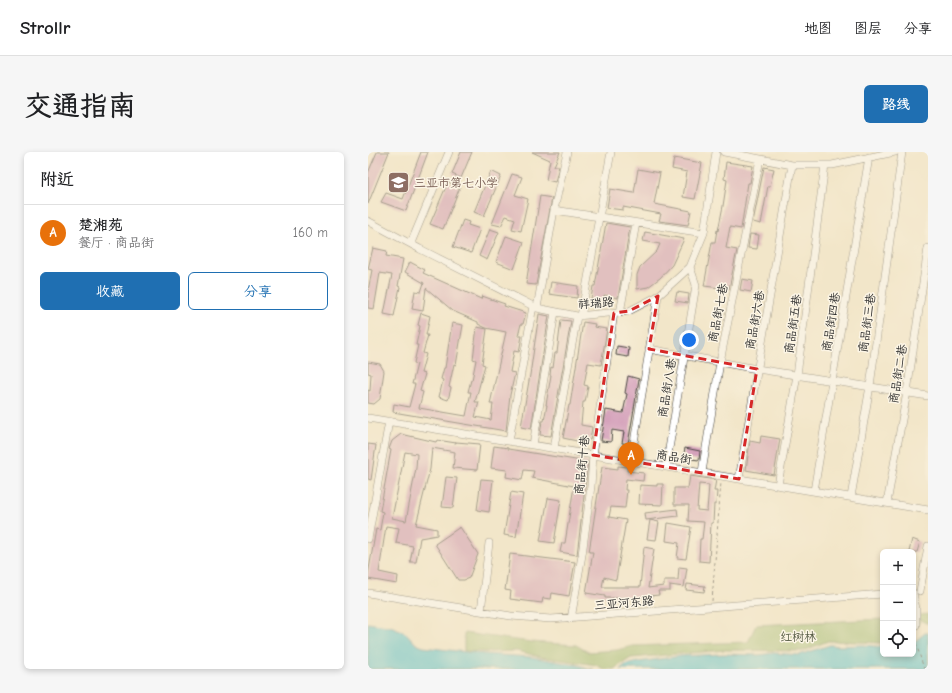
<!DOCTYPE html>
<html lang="zh">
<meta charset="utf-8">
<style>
body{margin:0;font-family:"Comic Neue","LXGW WenKai TC",sans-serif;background:#f6f6f6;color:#202124}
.controls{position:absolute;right:12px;bottom:12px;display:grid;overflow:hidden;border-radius:6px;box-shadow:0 2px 6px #0003}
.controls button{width:36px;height:36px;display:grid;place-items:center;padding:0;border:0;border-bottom:1px solid #e0e0e0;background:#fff;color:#202124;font:20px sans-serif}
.you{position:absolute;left:321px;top:188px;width:14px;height:14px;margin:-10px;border:3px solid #fff;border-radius:50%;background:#1a73e8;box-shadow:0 0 0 6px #1a73e833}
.badge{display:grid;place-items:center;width:26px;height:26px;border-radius:50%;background:#1f6fb2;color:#fff;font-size:13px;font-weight:700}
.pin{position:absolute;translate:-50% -33px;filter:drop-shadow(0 1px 2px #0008)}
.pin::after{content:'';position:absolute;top:21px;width:14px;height:12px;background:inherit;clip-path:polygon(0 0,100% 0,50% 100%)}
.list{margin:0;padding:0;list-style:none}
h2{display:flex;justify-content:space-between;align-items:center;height:52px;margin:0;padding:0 16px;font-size:17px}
h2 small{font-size:13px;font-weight:400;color:#757577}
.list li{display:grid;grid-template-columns:26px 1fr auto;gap:12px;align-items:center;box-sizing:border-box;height:56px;padding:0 16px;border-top:1px solid #e0e0e0}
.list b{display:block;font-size:15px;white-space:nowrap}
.list p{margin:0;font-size:13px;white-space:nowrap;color:#757577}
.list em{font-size:13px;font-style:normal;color:#757577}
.actions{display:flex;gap:8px;padding:12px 16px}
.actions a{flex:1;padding:9px 0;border:1px solid #1f6fb2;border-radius:6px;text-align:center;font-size:14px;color:#1f6fb2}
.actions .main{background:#1f6fb2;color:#fff}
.icon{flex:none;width:22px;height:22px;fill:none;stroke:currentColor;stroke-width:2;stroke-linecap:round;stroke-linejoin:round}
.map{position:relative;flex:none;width:560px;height:517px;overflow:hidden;border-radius:6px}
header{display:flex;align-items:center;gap:24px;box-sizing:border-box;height:56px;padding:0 20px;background:#fff;border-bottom:1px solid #e0e0e0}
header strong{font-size:19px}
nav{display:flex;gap:22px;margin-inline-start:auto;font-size:14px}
.intro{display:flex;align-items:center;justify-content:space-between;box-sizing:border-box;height:96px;padding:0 24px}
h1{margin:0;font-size:28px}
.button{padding:10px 18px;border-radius:6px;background:#1f6fb2;color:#fff;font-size:14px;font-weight:700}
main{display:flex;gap:24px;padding:0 24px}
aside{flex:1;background:#fff;border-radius:6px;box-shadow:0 2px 6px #0003}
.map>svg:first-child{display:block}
</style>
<header>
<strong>Strollr</strong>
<nav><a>地图</a><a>图层</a><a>分享</a></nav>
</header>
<div class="intro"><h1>交通指南</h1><a class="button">路线</a></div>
<main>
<aside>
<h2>附近<small></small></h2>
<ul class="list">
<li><span class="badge" style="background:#e8710a">A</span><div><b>楚湘苑</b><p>餐厅 · 商品街</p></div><em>160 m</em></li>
</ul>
<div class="actions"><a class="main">收藏</a><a>分享</a></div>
</aside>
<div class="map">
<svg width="560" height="517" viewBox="0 0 560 517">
<rect width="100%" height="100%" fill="#fcf5e5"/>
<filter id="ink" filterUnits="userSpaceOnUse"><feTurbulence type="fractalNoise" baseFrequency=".025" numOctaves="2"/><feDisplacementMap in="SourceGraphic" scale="8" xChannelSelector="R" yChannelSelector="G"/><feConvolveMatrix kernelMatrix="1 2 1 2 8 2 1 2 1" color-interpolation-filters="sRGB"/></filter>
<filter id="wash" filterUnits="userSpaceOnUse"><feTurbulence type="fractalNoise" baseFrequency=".012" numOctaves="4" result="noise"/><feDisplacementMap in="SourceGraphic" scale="16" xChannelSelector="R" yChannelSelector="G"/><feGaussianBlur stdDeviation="0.9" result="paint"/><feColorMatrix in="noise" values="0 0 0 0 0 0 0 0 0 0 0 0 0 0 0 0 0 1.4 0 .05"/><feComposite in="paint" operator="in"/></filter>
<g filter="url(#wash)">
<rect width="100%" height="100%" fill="#f2e6c9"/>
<!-- forest -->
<path fill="#96b76a" stroke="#60714a" d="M 560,462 L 560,472 L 553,468 L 545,478 L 545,464 Z
M 515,467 L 515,491 L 460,489 L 435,499 L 357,498 L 263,506 L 246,517 L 236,517 L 228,513 L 173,505 L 149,499 L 117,500 L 96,499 L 96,481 L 163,490 L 208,493 L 220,500 L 249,498 L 264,494 L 380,490 L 388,473 Z"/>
<!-- water -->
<path fill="#56c2d0" stroke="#40767e" d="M 0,471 L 26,475 L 39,482 L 48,492 L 55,495 L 115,502 L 163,505 L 209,513 L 225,517 L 0,517 Z
M 557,481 L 560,481 L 560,517 L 252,517 L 257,513 L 270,510 L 313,504 L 355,502 L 391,503 L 406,501 L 431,503 L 462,493 L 472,494 L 495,493 L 515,495 L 515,502 L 545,502 L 545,491 Z"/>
<g id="blocks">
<!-- building -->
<path fill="#cd92b3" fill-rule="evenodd" d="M 9,0 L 21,0 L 0,52 L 0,21 Z
M 53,0 L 60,0 L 38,59 L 13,50 L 18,41 L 35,47 Z
M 93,0 L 104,0 L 93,26 L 84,22 Z
M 164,0 L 192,0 L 186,14 L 191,14 L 187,30 L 178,28 L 182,8 Z
M 306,6 L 334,11 L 327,47 L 315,45 L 319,20 L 304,17 Z
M 358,10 L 385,14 L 382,31 L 380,31 L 373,77 L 362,75 L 358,96 L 369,98 L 361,137 L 336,134 L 344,90 L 347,90 L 349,78 L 350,79 L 355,54 L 359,28 L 356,27 Z
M 396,15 L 406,17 L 402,34 L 400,34 L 393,72 L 385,70 Z
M 270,17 L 292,21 L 286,52 L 323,59 L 320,73 L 291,69 L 293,62 L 255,55 L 255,58 L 239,56 L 242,37 L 266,41 Z
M 123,19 L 133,24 L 116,64 L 106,60 Z
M 144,22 L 154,25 L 147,43 L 160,47 L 153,79 L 144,77 L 147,67 L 138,64 L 133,74 L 124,72 Z
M 80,30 L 92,35 L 75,77 L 62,72 Z
M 172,44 L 184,46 L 168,133 L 158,132 Z
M 95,68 L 101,70 L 100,73 L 112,77 L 103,101 L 85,95 Z
M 238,71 L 262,75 L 250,146 L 236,143 L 236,149 L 223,147 L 225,134 L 227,134 Z
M 122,77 L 131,80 L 119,108 L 111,104 Z
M 277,80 L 316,87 L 304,113 L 292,126 L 280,135 L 269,137 L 269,123 L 272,115 L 289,99 L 292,92 L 275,89 Z
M 382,82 L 391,83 L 389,97 L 380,96 Z
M 138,84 L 156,90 L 146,117 L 128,110 Z
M 5,96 L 19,99 L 18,104 L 35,107 L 30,134 L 32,135 L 26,164 L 16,162 L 24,123 L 12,121 L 6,157 L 0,156 L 0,139 L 4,118 L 0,117 Z
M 42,110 L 57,118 L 55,121 L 113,147 L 114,144 L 137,152 L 136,154 L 158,161 L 155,172 L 153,172 L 150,184 L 154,184 L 151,200 L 146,199 L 142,220 L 147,221 L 142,243 L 138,279 L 25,260 L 26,252 L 41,255 L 47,232 L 44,232 L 49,212 L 46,211 L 50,193 L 48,193 L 52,174 L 50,173 L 53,161 L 62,164 L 58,183 L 60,183 L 55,201 L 58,202 L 53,221 L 57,222 L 52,239 L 55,240 L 51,256 L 98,264 L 103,240 L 100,240 L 103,228 L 104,228 L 108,208 L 105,207 L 109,175 L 119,177 L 114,212 L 117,213 L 107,250 L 111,250 L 107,265 L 123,268 L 125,252 L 122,252 L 138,180 L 118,176 L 110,172 L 110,170 L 85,159 L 58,136 L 55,159 L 44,157 L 47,139 L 53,140 L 56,131 L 37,120 Z
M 374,127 L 385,129 L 383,140 L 372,138 Z
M 183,130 L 210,134 L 209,146 L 181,142 Z
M 309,140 L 321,142 L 320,151 L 307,149 Z
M 171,162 L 181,164 L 163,277 L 153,275 L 162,223 Z
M 193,168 L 203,169 L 183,284 L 172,283 L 174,269 L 176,269 L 179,253 L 178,253 L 183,223 L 182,223 L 183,215 L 185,216 L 187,201 L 189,201 Z
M 215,170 L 227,172 L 226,175 L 239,177 L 233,213 L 220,211 L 216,233 L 220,234 L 217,250 L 215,250 L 213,273 L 224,275 L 222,288 L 210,286 L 209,289 L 195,286 L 201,253 L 202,253 Z
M 84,171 L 95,173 L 88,213 L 86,212 L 81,235 L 83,236 L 80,248 L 71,245 L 75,228 L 73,227 L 76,216 L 77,216 Z
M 249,194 L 261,196 L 260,205 L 248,203 Z
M 0,210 L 12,212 L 16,219 L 12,247 L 6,252 L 0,251 L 0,238 L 2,239 L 3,222 L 0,221 Z
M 260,224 L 271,227 L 260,292 L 254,291 L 256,280 L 244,278 L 243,290 L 233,289 L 238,258 L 255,261 L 259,242 L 257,241 Z
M 33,282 L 68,290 L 69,288 L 88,291 L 88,290 L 112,292 L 109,318 L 85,316 L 87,300 L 64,296 L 62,317 L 48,373 L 69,377 L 69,383 L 52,386 L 48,410 L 42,410 L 45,394 L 28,391 L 31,376 L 18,374 L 11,420 L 30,424 L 29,432 L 0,427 L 0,423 L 8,377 L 12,378 L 15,360 L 12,359 L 23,298 L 21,297 L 24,289 ZM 37,300 L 49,302 L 48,316 L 38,369 L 24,366 Z
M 393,284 L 412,287 L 406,323 L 378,318 L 382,289 L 392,291 Z
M 0,292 L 8,293 L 3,328 L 0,327 Z
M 126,294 L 140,296 L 140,297 L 220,310 L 209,403 L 192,400 L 194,391 L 197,391 L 206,334 L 164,326 L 166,319 L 156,318 L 154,328 L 138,325 L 139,318 L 123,316 Z
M 317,296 L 332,299 L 331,308 L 315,306 Z
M 250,314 L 259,315 L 259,319 L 276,321 L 275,329 L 258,327 L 257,338 L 259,338 L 257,356 L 243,355 L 241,365 L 258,368 L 248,428 L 236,425 L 234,435 L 272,435 L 276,395 L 286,397 L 280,436 L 296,434 L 296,428 L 310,428 L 311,415 L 319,416 L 316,435 L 302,433 L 302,439 L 290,439 L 291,443 L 262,446 L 237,446 L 237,444 L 218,441 L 225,400 L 221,400 L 234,315 L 250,317 Z
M 322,324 L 348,328 L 346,339 L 349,339 L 348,352 L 346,352 L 345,371 L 343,371 L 341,410 L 331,409 L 332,387 L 334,387 L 336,370 L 320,369 L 321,353 L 306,353 L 306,336 L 320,336 ZM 331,332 L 341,333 L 339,359 L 329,358 Z
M 78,325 L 89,326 L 85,356 L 74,355 Z
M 113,327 L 125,328 L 121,360 L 109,358 Z
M 289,332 L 295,332 L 294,353 L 271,352 L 272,333 L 289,334 Z
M 143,340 L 155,342 L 148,385 L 136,383 Z
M 180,346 L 193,348 L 186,391 L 172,389 Z
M 309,357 L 310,364 L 278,368 L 277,361 Z
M 282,368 L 291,370 L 288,388 L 279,387 Z
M 300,371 L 323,375 L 318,407 L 309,406 L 311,391 L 298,389 Z
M 92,375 L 110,402 L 101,426 L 96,428 L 90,428 L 67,392 Z
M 544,387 L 552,390 L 549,400 L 541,400 Z
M 142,402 L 207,410 L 201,444 L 184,441 L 183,447 L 175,446 L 174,451 L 142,447 L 143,439 L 137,438 Z
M 319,432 L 337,434 L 336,440 L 318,438 Z"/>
</g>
</g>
<g filter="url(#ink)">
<use href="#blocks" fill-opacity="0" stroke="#494743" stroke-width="1"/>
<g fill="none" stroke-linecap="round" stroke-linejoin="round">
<defs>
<path id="minor" d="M 356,0 L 424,13 L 464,13 L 527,0
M 186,58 L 336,81
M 0,69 L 52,97 L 169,156 L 209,164 L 261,159 L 290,144 L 322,115 L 336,81 L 348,0
M 43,91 L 81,0
M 169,156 L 186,58 L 199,0
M 252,161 L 268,71
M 213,164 L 243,0
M 281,197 L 389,217 L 560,244
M 0,266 L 560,358
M 141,289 L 165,154
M 165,293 L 187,160
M 186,296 L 209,164
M 263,309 L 290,144
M 298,315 L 328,133 L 322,115
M 334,320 L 352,210 L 392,7
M 371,327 L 424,13
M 410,333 L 429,223 L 457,13
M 446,339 L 501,5
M 483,345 L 502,234 L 534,0
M 519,351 L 539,240 L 560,96
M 0,387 L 21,269
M 552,439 L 560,394
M 0,441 L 143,464 L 183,467 L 515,442
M 545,441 L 548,457 L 548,473
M 113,459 L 121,391
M 203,467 L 214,403 L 223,334 L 225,303 L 246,161"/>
</defs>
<!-- minor casing -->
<use href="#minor" stroke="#494743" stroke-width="8"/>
<!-- path -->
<path stroke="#494743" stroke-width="1" stroke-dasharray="3 3" stroke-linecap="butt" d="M 344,449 L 353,330
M 548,480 L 548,491 L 556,517"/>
<!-- minor -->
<use href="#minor" stroke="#fff" stroke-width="7"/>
</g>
</g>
<!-- marked area -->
<path d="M0 0H560V517H0ZM 290,144 L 281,197 L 389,217 L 371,327 L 225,303 L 246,161 L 261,159 Z" fill="#f2e6c9" fill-opacity=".55" fill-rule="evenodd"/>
<path fill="none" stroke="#d62828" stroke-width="3" stroke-dasharray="8 5" stroke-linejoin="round" d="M 290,144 L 281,197 L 389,217 L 371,327 L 225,303 L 246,161 L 261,159 Z"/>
<!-- icons -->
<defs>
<symbol id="school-square" viewBox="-11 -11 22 22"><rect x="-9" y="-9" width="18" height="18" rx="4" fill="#8d6e63" stroke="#fcf5e5"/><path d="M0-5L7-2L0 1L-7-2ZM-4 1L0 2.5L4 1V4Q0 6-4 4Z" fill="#fff"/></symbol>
</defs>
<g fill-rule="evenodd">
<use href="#school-square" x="18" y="18" width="25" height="25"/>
</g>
<g text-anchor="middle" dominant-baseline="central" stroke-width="3" stroke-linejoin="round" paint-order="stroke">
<!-- education labels -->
<g font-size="12" fill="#785e54" stroke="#fcf5e5" text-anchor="start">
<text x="46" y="31">三亚市第七小学</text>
</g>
<!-- street labels -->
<g font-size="12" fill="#2b2b2b" stroke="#fcf5e5">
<text transform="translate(228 151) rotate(-4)">祥瑞路</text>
<text transform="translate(350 161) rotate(-79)">商品街七巷</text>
<text transform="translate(387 168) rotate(-80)">商品街六巷</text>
<text transform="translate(463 170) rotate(-81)">商品街四巷</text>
<text transform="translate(499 171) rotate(-82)">商品街三巷</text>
<text transform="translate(425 172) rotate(-82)">商品街五巷</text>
<text transform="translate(530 222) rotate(-81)">商品街二巷</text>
<text transform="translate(299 236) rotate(-81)">商品街八巷</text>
<text transform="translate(306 305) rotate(9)">商品街</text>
<text transform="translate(214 313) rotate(-84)">商品街十巷</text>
<text transform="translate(256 451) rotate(-5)">三亚河东路</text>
</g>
<!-- park labels -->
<g font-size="12" fill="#50563f" stroke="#fcf5e5">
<text x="430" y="485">红树林</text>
</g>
</g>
</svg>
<div class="controls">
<button>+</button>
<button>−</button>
<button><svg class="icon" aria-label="locate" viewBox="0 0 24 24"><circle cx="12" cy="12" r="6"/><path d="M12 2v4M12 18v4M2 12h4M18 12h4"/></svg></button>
</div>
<div class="you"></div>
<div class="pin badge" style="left:263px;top:323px;background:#e8710a">A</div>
</div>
</main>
